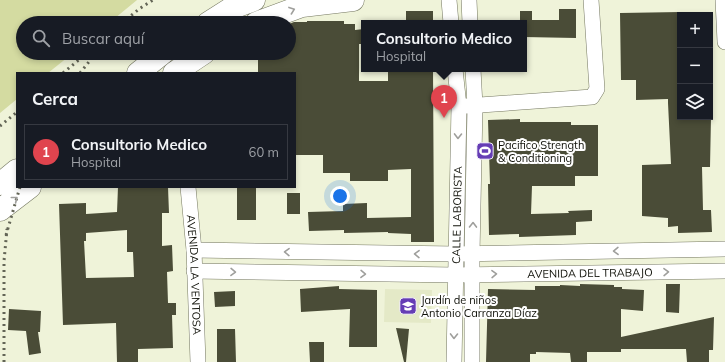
<!DOCTYPE html>
<html lang="es">
<meta charset="utf-8">
<style>
body{margin:0;font-family:Mulish,sans-serif;background:#20242c;color:#f1f3f6}
.controls{position:absolute;right:12px;top:12px;display:grid;overflow:hidden;border-radius:0px;box-shadow:0 2px 6px #0003}
.controls button{width:36px;height:36px;display:grid;place-items:center;padding:0;border:0;border-bottom:1px solid #363941;background:#171b24;color:#f1f3f6;font:20px sans-serif}
.you{position:absolute;left:340px;top:196px;width:14px;height:14px;margin:-10px;border:3px solid #fff;border-radius:50%;background:#1a73e8;box-shadow:0 0 0 6px #1a73e833}
.badge{display:grid;place-items:center;width:26px;height:26px;border-radius:50%;background:#b2a1d9;color:#fff;font-size:13px;font-weight:700}
.pin{position:absolute;translate:-50% -33px;filter:drop-shadow(0 1px 2px #0008)}
.pin::after{content:'';position:absolute;top:21px;width:14px;height:12px;background:inherit;clip-path:polygon(0 0,100% 0,50% 100%)}
.popup{position:absolute;left:361px;top:20px;width:166px;height:52px;box-sizing:border-box;display:grid;place-content:center;border-radius:0px;background:#171b24;filter:drop-shadow(0 1px 3px #0005);font-size:13px;white-space:nowrap;color:#9ea1a6}
.popup b{font-size:15px;color:#f1f3f6}
.popup::after{content:'';position:absolute;left:50%;top:100%;margin-left:-8px;border:8px solid transparent;border-top-color:#171b24}
.list{margin:0;padding:0;list-style:none}
h2{display:flex;justify-content:space-between;align-items:center;height:52px;margin:0;padding:0 16px;font-size:17px}
h2 small{font-size:13px;font-weight:400;color:#9ea1a6}
.list li{display:grid;grid-template-columns:26px 1fr auto;gap:12px;align-items:center;box-sizing:border-box;height:56px;margin:0 8px 8px;padding:0 8px;border:1px solid #363941;border-radius:0px}
.list b{display:block;font-size:15px;white-space:nowrap}
.list p{margin:0;font-size:13px;white-space:nowrap;color:#9ea1a6}
.list em{font-size:13px;font-style:normal;color:#9ea1a6}
.icon{flex:none;width:22px;height:22px;fill:none;stroke:currentColor;stroke-width:2;stroke-linecap:round;stroke-linejoin:round}
.map{position:relative;flex:none;width:725px;height:362px;overflow:hidden}
.search{position:absolute;background:#171b24;box-shadow:0 2px 6px #0003;left:16px;top:16px;width:280px;height:44px;display:flex;align-items:center;gap:10px;box-sizing:border-box;padding:0 14px;border-radius:22px;color:#9ea1a6;font-size:15px}
.panel{position:absolute;background:#171b24;box-shadow:0 2px 6px #0003;left:16px;top:72px;width:280px;height:116px;border-radius:0px}
.map>svg:first-child{display:block}
</style>
<div class="map">
<svg width="725" height="362" viewBox="0 0 725 362">
<rect width="100%" height="100%" fill="#eff3d9"/>
<!-- built -->
<path fill="#e4e9c7" d="M 385,289 L 432,290 L 431,323 L 384,322 Z"/>
<!-- green -->
<path fill="#d4dba1" d="M 0,0 L 137,0 L 109,23 L 23,23 L 23,53 L 73,53 L 48,73 L 17,73 L 17,99 L 0,113 Z"/>
<!-- building -->
<path fill="#4a4c37" fill-rule="evenodd" d="M 559,9 L 576,9 L 576,38 L 524,37 L 524,23 L 520,23 L 520,11 L 532,11 L 532,20 L 559,20 Z
M 406,11 L 433,11 L 433,23 L 406,23 Z
M 680,12 L 680,117 L 711,117 L 710,167 L 702,167 L 703,210 L 711,210 L 712,232 L 678,233 L 678,226 L 668,227 L 668,218 L 642,216 L 642,165 L 671,164 L 668,103 L 668,99 L 636,100 L 636,80 L 621,80 L 620,13 Z
M 307,21 L 344,21 L 344,24 L 355,24 L 355,30 L 364,29 L 364,44 L 359,44 L 359,81 L 388,81 L 388,69 L 433,69 L 434,242 L 411,242 L 411,234 L 388,233 L 388,232 L 344,233 L 344,230 L 309,231 L 308,212 L 343,211 L 343,204 L 367,203 L 367,218 L 411,217 L 411,169 L 388,170 L 388,181 L 350,181 L 350,173 L 323,173 L 323,155 L 295,155 L 295,73 L 258,73 L 258,53 L 289,53 L 289,24 L 294,22 L 307,22 Z
M 520,119 L 520,122 L 571,122 L 571,125 L 598,125 L 598,176 L 575,176 L 575,186 L 532,186 L 531,214 L 569,213 L 568,211 L 592,210 L 592,221 L 576,222 L 576,235 L 519,237 L 519,234 L 489,235 L 488,184 L 490,184 L 488,120 Z
M 118,187 L 168,187 L 169,213 L 162,213 L 162,246 L 172,245 L 173,271 L 167,272 L 168,303 L 176,303 L 176,315 L 172,315 L 173,348 L 138,349 L 138,362 L 117,362 L 116,323 L 63,325 L 59,204 L 86,203 L 86,214 L 117,212 ZM 127,230 L 127,252 L 133,252 L 134,277 L 86,278 L 84,241 L 86,241 L 86,233 Z
M 237,187 L 256,187 L 256,220 L 237,220 Z
M 287,193 L 300,193 L 300,214 L 287,214 Z
M 580,284 L 614,285 L 614,287 L 622,287 L 622,289 L 644,290 L 643,311 L 621,309 L 621,337 L 714,317 L 713,350 L 709,350 L 709,362 L 687,362 L 686,349 L 621,349 L 621,352 L 587,352 L 587,362 L 571,362 L 570,353 L 536,352 L 536,354 L 530,354 L 530,362 L 486,362 L 488,289 L 535,290 L 535,286 L 560,286 L 560,285 L 580,286 Z
M 666,284 L 680,284 L 679,313 L 666,312 Z
M 339,286 L 339,289 L 377,290 L 377,347 L 349,347 L 350,309 L 301,312 L 300,289 Z
M 235,291 L 235,306 L 215,307 L 214,292 Z
M 9,309 L 41,311 L 40,332 L 38,332 L 41,353 L 29,355 L 26,331 L 8,330 Z
M 396,328 L 409,329 L 406,362 L 404,362 Z
M 217,329 L 235,329 L 236,362 L 217,362 Z
M 309,342 L 324,342 L 324,362 L 310,362 Z"/>
<g fill="none" stroke-linecap="round" stroke-linejoin="round">
<defs>
<g id="street">
<path d="M 449,0 L 451,23"/>
<path d="M 469,0 L 470,23"/>
<path d="M 723,0 L 725,42"/>
<path d="M 466,106 L 592,97 L 597,89 L 591,0"/>
<path id="s1" d="M 188,187 L 194,250 L 198,362"/>
<path d="M 194,250 L 456,254 L 725,249"/>
<path id="s2" d="M 194,271 L 455,275 L 725,271"/>
<path id="s3" d="M 454,362 L 459,106 L 455,69"/>
<path d="M 472,362 L 472,254 L 475,106 L 473,69"/>
</g>
<path id="primary" d="M 208,23 L 230,9 L 254,0
M 256,23 L 302,6 L 353,0
M 138,73 L 163,53
M 174,73 L 204,53
M 0,184 L 17,170
M 0,210 L 30,187"/>
</defs>
<!-- street casing -->
<use href="#street" stroke="#747760" stroke-width="16"/>
<!-- primary casing -->
<use href="#primary" stroke="#747760" stroke-width="23"/>
<!-- street -->
<use href="#street" stroke="#fff" stroke-width="15"/>
<!-- primary -->
<use href="#primary" stroke="#fff" stroke-width="22"/>
<!-- rail -->
<path stroke="#636556" stroke-width="3" stroke-dasharray="2 4" stroke-linecap="butt" d="M 122,23 L 139,9 L 153,0
M 63,73 L 87,53
M 80,73 L 96,53
M 0,126 L 17,112
M 6,235 L 20,187
M 4,362 L 4,261 L 7,229"/>
</g>
<!-- one-way arrows -->
<defs><path id="oneway-chevron" d="M-2-3.5L2.5 0L-2 3.5" fill="none" stroke-width="1.6" stroke-linecap="round" stroke-linejoin="round"/></defs>
<g stroke="#9f9f9c">
<use href="#oneway-chevron" transform="translate(292 10) rotate(-20)"/>
<use href="#oneway-chevron" transform="translate(458 136) rotate(91)"/>
<use href="#oneway-chevron" transform="translate(15 199) rotate(-38)"/>
<use href="#oneway-chevron" transform="translate(473 225) rotate(-89)"/>
<use href="#oneway-chevron" transform="translate(616 251) rotate(179)"/>
<use href="#oneway-chevron" transform="translate(287 252) rotate(-179)"/>
<use href="#oneway-chevron" transform="translate(417 254) rotate(-179)"/>
<use href="#oneway-chevron" transform="translate(233 272) rotate(1)"/>
<use href="#oneway-chevron" transform="translate(666 272) rotate(-1)"/>
<use href="#oneway-chevron" transform="translate(363 274) rotate(1)"/>
<use href="#oneway-chevron" transform="translate(494 274) rotate(-1)"/>
<use href="#oneway-chevron" transform="translate(454 336) rotate(91)"/>
</g>
<!-- icons -->
<defs>
<symbol id="stadium-square" viewBox="-11 -11 22 22"><rect x="-9" y="-9" width="18" height="18" rx="4" fill="#653db5" stroke="#fff"/><path d="M0-5a6.5 5 0 1 0 0 10a6.5 5 0 1 0 0-10ZM-3.5-1.8h7v3.6h-7Z" fill="#fff"/></symbol>
<symbol id="school-square" viewBox="-11 -11 22 22"><rect x="-9" y="-9" width="18" height="18" rx="4" fill="#653db5" stroke="#fff"/><path d="M0-5L7-2L0 1L-7-2ZM-4 1L0 2.5L4 1V4Q0 6-4 4Z" fill="#fff"/></symbol>
</defs>
<g fill-rule="evenodd">
<use href="#stadium-square" x="475" y="141" width="20" height="20"/>
<use href="#school-square" x="398" y="296" width="20" height="20"/>
</g>
<g text-anchor="middle" dominant-baseline="central" stroke-width="4" stroke-linejoin="round" paint-order="stroke">
<!-- poi labels -->
<g font-size="11" fill="#0e0f07" stroke="#fff" text-anchor="start">
<text x="498" y="145">Pacifico Strength<tspan x="498" dy="13">&amp; Conditioning</tspan></text>
<text x="421" y="300">Jardín de niños<tspan x="421" dy="13">Antonio Carranza Díaz</tspan></text>
</g>
<!-- street labels -->
<g font-size="11" fill="#0e0f07" stroke="#fff">
<text stroke="none"><textPath href="#s3" startOffset="147">CALLE LABORISTA</textPath></text>
<text stroke="none"><textPath href="#s2" startOffset="396">AVENIDA DEL TRABAJO</textPath></text>
<text stroke="none"><textPath href="#s1" startOffset="88">AVENIDA LA VENTOSA</textPath></text>
</g>
</g>
</svg>
<div class="controls">
<button>+</button>
<button>−</button>
<button><svg class="icon" aria-label="layers" viewBox="0 0 24 24"><path d="M12 4l9 5-9 5-9-5zM3 14l9 5 9-5"/></svg></button>
</div>
<div class="you"></div>
<div class="pin badge" style="left:444px;top:118px;background:#e0444e">1</div>
<div class="popup"><b>Consultorio Medico</b>Hospital</div>
<div class="search"><svg class="icon" aria-label="search" viewBox="0 0 24 24"><circle cx="10" cy="10" r="6"/><path d="M15 15l6 6"/></svg>Buscar aquí</div>
<section class="panel">
<h2>Cerca<small></small></h2>
<ul class="list">
<li><span class="badge" style="background:#e0444e">1</span><div><b>Consultorio Medico</b><p>Hospital</p></div><em>60 m</em></li>
</ul>
</section>
</div>
